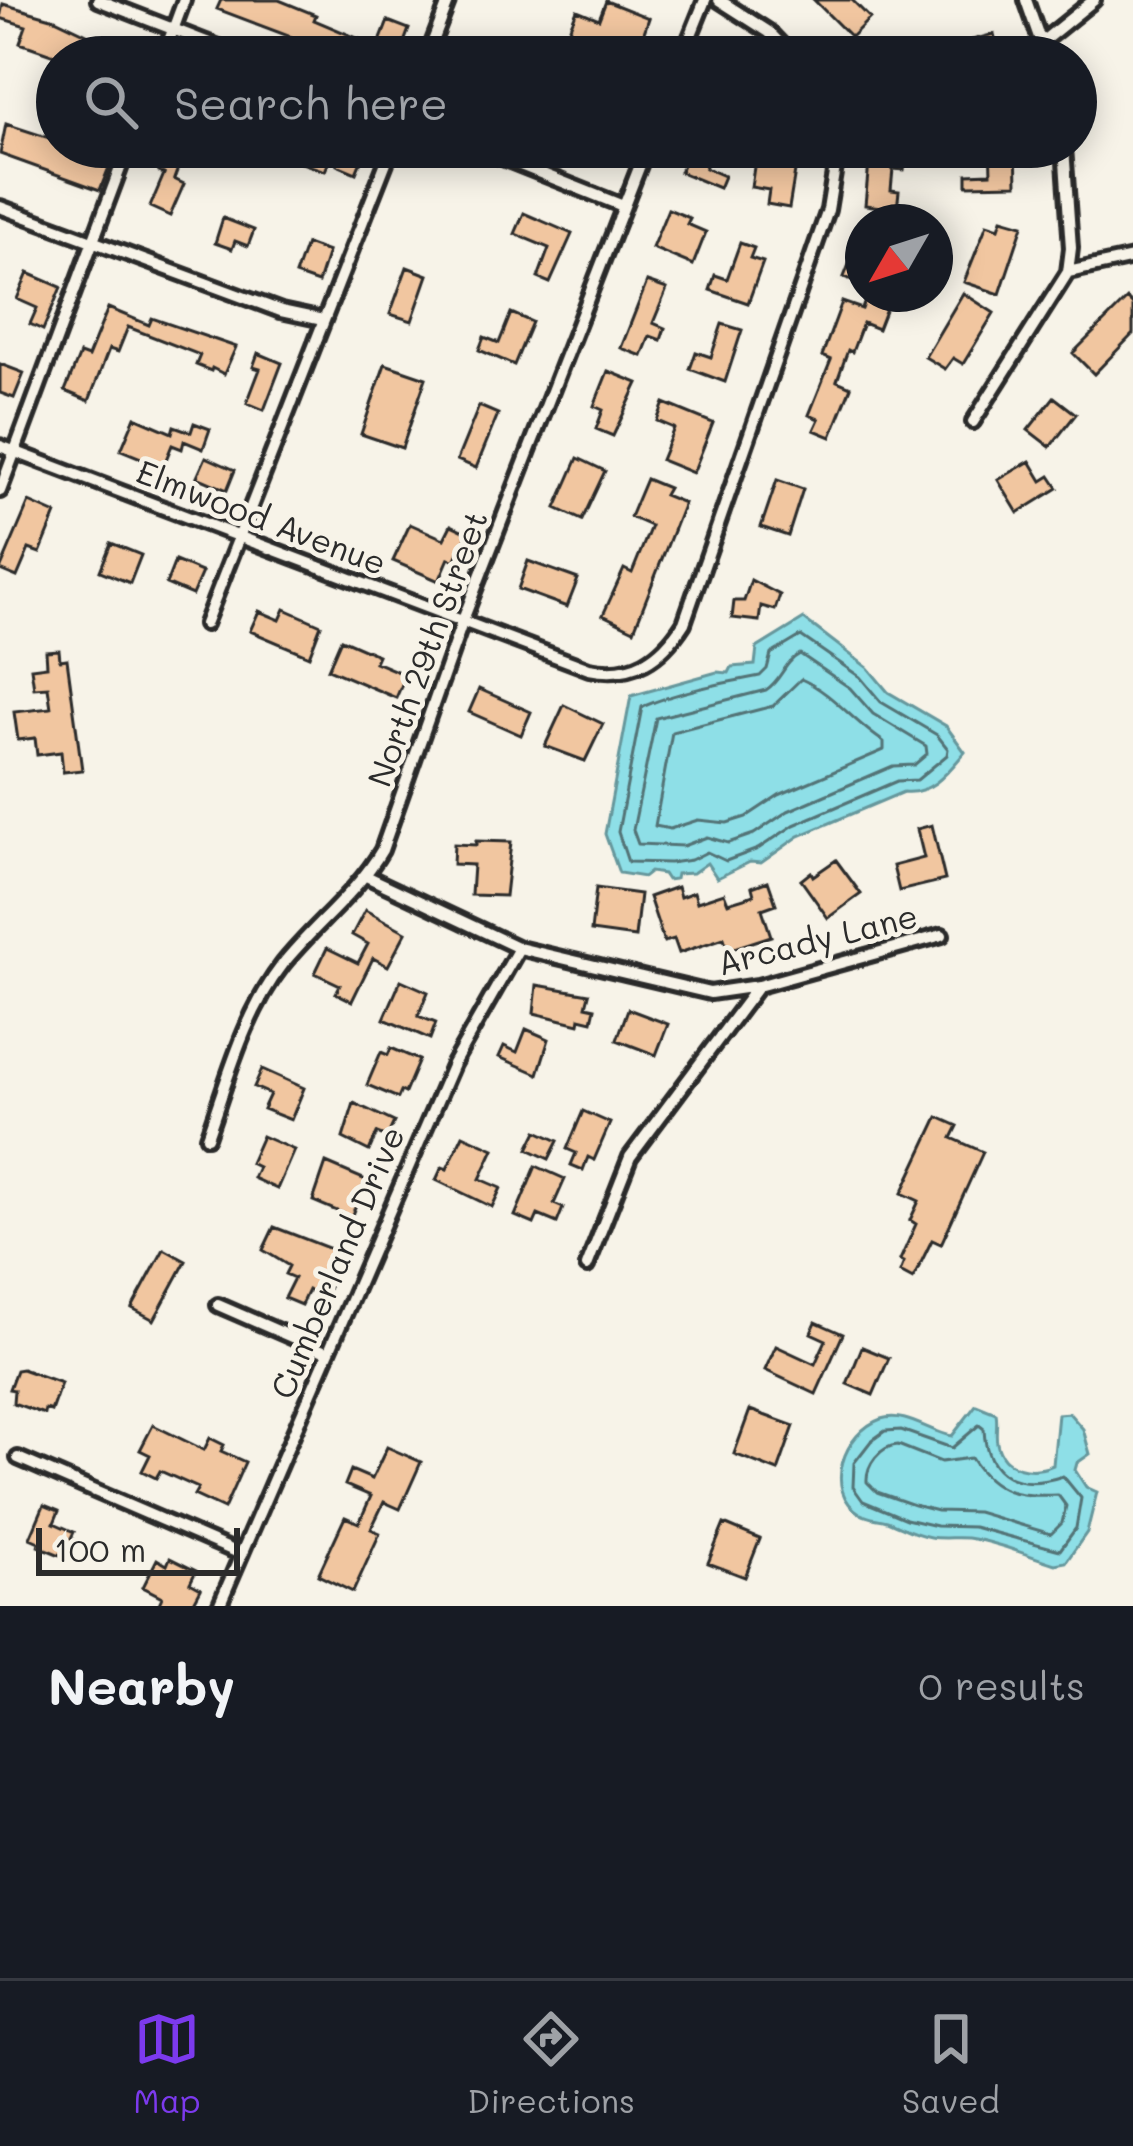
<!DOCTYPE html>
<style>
body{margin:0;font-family:Mali,sans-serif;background:#20242c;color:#f1f3f6}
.compass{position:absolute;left:845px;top:204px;width:108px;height:108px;border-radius:50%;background:#171b24;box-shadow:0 6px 30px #0003;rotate:231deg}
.scale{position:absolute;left:36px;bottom:30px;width:204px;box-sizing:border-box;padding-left:12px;border:6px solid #2b2b2b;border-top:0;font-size:33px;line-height:42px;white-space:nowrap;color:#2b2b2b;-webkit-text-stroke:9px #f7f3e8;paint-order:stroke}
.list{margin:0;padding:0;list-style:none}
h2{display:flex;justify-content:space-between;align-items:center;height:156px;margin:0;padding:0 48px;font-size:51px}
h2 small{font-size:39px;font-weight:400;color:#9ea1a6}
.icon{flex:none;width:66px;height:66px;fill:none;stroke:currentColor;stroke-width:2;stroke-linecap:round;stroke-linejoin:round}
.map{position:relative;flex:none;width:1133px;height:1606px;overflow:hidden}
.search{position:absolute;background:#171b24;box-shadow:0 6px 30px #0003;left:36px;right:36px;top:36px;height:132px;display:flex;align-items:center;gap:30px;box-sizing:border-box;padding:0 42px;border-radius:66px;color:#9ea1a6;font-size:45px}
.sheet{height:372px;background:#171b24}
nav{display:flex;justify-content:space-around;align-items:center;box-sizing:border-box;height:168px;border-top:3px solid #363941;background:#171b24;font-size:33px;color:#9ea1a6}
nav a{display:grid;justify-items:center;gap:6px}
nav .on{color:#7c3aed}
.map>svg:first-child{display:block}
</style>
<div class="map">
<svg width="1133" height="1606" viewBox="0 0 1133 1606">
<rect width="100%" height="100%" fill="#f7f3e8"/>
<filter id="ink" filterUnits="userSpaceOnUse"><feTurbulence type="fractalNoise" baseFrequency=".00833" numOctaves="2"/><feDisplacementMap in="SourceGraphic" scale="24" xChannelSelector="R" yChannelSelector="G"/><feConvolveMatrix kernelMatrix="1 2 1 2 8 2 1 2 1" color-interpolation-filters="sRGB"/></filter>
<g filter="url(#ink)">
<!-- water -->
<path fill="#8edfe7" stroke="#66979c" stroke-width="3" d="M 804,619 L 868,668 L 888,692 L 946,726 L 965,752 C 948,772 932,795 903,792 L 799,836 L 761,863 L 750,862 L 717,878 L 707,863 L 693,873 L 676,874 L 675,879 L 667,880 L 663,874 L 650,872 L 644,877 L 619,873 L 605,834 L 631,696 L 717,672 L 729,673 L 732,667 L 755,665 L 757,648 Z
M 976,1405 L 996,1413 C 998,1423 995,1433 997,1443 C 1002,1470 1032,1474 1053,1465 L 1058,1414 L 1069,1413 L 1083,1429 L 1090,1454 L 1077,1463 L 1075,1470 L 1086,1487 L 1097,1492 L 1087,1532 L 1066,1562 L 1055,1564 C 1027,1555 996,1542 967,1538 C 954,1537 942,1539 930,1537 C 913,1534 902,1527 887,1521 C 878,1518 870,1519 861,1514 C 822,1491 844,1432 881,1419 C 905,1411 929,1432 952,1436 Z"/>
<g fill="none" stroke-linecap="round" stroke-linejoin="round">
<!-- shore -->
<path stroke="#537376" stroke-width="3" d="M 801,636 L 860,677 L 881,702 L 937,735 L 948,749 L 947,755 L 917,780 L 897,781 L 794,825 L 758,849 L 726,861 L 707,852 L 691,860 L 670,863 L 628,862 L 618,832 L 642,707 C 679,691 723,683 760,676 L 767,669 L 771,654 Z
M 800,654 L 850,688 L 873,714 L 926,746 L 927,754 L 914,765 L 893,766 L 788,811 L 754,834 L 728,843 L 707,837 L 683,846 L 638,844 L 633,830 L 656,718 L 766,690 C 782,680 783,663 800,654 Z
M 801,679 C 833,693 854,723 884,742 L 884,750 L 779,795 L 746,817 L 727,823 L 698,820 L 670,829 L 655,826 L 672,732 L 773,706 Z
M 979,1425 L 984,1429 C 986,1479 1020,1490 1063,1476 L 1081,1498 L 1076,1528 L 1060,1550 L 973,1527 L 936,1526 L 906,1519 L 863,1501 L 853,1487 L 854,1463 L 871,1441 L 885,1431 L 901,1430 L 952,1448 Z
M 898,1445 L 941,1462 L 971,1458 C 994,1494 1019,1497 1058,1495 L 1066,1506 L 1062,1523 L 1051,1534 L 977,1512 L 937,1511 L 914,1505 L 877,1492 L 867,1482 C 866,1465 880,1446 898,1445 Z"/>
</g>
<!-- building -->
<path fill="#f1c6a0" stroke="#2b2b2b" stroke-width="3" d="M 221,0 L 279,0 L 316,15 L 314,20 L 378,47 L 388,21 L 409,29 L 399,56 L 402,57 L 344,57 L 217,9 Z
M 814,0 L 852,0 L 870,18 L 851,37 Z
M 606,1 L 649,18 L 642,38 L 631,34 L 626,49 L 615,45 L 610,57 L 597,57 L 590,54 L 592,50 L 565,39 L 577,10 L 599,19 Z
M 3,4 L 55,19 L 112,46 L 108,57 L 60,57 L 20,43 L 26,26 L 0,18 Z
M 994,34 L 1000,57 L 972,57 L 968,41 Z
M 57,119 L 57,147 L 72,147 L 69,153 L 91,162 L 97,147 L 117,147 L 100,190 L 0,154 L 6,124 L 49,138 Z
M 254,147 L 316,147 L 332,154 L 325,171 Z
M 345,147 L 367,147 L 356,173 L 337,165 Z
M 690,147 L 714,147 L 705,168 L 724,176 L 719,188 L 680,172 Z
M 757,147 L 798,153 L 789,208 L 767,204 L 769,190 L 751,187 Z
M 990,147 L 1016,147 L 1017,184 L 967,185 L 967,174 L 991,173 Z
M 870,152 L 906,156 L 904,170 L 893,169 L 891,190 L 899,191 L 897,209 L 865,205 Z
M 165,155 L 181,160 L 174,179 L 184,184 L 170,216 L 150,207 L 164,174 L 159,172 Z
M 668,209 L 690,218 L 687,224 L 706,232 L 693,265 L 652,248 Z
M 524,213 L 572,234 L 550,283 L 538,278 L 549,248 L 515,234 Z
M 223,218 L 254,230 L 248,246 L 235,241 L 232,249 L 215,243 Z
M 1002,219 L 1023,225 L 1000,294 L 964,282 L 987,224 L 999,228 Z
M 862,231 L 863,231 L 863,284 L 844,277 Z
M 740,243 L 754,248 L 750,258 L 763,262 L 748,303 L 710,290 L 715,275 L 727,279 Z
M 306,244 L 328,252 L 318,283 L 295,275 Z
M 407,267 L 428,275 L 412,321 L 390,314 Z
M 28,273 L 61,287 L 43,330 L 30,324 L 37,308 L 17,299 Z
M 647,282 L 667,289 L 653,323 L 665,328 L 661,340 L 650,336 L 642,356 L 621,348 Z
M 963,293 L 994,313 L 963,364 L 953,358 L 945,369 L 925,357 Z
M 867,295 L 888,303 L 878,329 L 863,323 L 852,352 L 848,350 L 837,381 L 851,387 L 831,437 L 814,430 L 819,419 L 809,415 L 831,360 L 822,356 L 842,302 L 862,309 Z
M 1127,299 L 1133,305 L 1133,334 L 1094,374 L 1073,353 Z
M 108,308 L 149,325 L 152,318 L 236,347 L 224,374 L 212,368 L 211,371 L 196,365 L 200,355 L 128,327 L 118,352 L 109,349 L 89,401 L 65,391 L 80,354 L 88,357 Z
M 511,313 L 532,322 L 514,365 L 479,350 L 484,337 L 499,343 Z
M 722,324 L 742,330 L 725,382 L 690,369 L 696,352 L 711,357 Z
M 258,353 L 282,363 L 264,410 L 247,403 L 260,369 L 253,367 Z
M 0,364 L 24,373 L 14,398 L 0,393 Z
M 385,364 L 426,378 L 402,448 L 361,434 Z
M 608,371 L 638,383 L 613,436 L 596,429 L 603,410 L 594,406 Z
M 1054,397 L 1076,414 L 1050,447 L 1028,430 Z
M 664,403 L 713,423 L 693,473 L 661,460 L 674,428 L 657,421 Z
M 479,406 L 498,414 L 476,468 L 457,460 Z
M 135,417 L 172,433 L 174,426 L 191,432 L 194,423 L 210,429 L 203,449 L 184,441 L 182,449 L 172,445 L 163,467 L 121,450 Z
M 206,457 L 235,470 L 227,490 L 197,477 Z
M 578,458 L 605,471 L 582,520 L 556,508 Z
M 1030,461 L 1042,481 L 1050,476 L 1058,488 L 1018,513 L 998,480 Z
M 646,479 L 668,488 L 664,495 L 684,503 L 634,630 L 603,615 L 624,569 L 632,573 L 651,526 L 630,517 Z
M 777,480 L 803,489 L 788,536 L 761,527 Z
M 29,502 L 56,514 L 40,553 L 29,549 L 17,577 L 0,570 Z
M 410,524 L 444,539 L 451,525 L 468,533 L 455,561 L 449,558 L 439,581 L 393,561 Z
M 111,543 L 141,555 L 130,583 L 100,571 Z
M 175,561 L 202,572 L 192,595 L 166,584 Z
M 528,561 L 578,579 L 567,607 L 518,589 Z
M 751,580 L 780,595 L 775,610 L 761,606 L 759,621 L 732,618 L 734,601 L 744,601 Z
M 285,609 L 321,625 L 309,656 L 250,631 L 259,611 L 280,620 Z
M 341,639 L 378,655 L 375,662 L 406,675 L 396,698 L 328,669 Z
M 59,650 L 60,660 L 67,659 L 82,770 L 63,772 L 61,752 L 37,755 L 35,738 L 18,740 L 14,712 L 51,708 L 48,687 L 34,688 L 31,668 L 47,666 L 46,651 Z
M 479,689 L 531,712 L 521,735 L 469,712 Z
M 564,705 L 603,724 L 585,761 L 545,746 Z
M 932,825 L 945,880 L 899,891 L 893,866 L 924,858 L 917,829 Z
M 476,841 L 511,842 L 505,896 L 471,895 L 473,865 L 453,864 L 454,844 L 476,845 Z
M 836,860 L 861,894 L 828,918 L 801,880 L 811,872 L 813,876 Z
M 768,881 L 776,904 L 762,909 L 771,936 L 728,950 L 724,938 L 679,953 L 674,939 L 664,942 L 649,897 L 677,887 L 680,897 L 694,892 L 697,902 L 724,893 L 728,903 L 754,895 L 752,887 Z
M 596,888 L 640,894 L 635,937 L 591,931 Z
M 365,910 L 406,932 L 388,966 L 373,958 L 352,1001 L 336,993 L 340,985 L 315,973 L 327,948 L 358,963 L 368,944 L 352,935 Z
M 401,980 L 428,992 L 418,1016 L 436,1023 L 430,1039 L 384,1019 Z
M 537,985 L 589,994 L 586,1006 L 595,1008 L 592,1021 L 580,1018 L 579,1024 L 534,1013 Z
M 628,1009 L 668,1024 L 656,1055 L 617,1040 Z
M 526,1029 L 549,1039 L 538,1074 L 499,1057 L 504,1046 L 517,1052 Z
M 391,1048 L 419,1060 L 405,1093 L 401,1091 L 398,1098 L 367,1085 L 381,1052 L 388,1055 Z
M 262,1069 L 304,1088 L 291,1120 L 263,1109 L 270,1094 L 254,1087 Z
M 354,1103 L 394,1122 L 387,1137 L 377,1133 L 369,1151 L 343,1138 Z
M 583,1111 L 610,1123 L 594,1160 L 588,1157 L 583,1170 L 571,1165 L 576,1153 L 567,1149 Z
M 938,1117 L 958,1126 L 952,1138 L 983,1152 L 941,1244 L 932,1240 L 913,1279 L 900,1272 L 904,1262 L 900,1260 L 916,1224 L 910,1220 L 919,1201 L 902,1193 Z
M 537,1131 L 558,1141 L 549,1159 L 528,1149 Z
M 463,1135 L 494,1149 L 480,1179 L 501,1188 L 492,1207 L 436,1180 L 442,1167 L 447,1169 Z
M 262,1136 L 294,1150 L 277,1189 L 253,1178 L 258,1167 L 250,1163 Z
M 326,1163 L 366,1180 L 351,1217 L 313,1201 Z
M 536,1166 L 565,1179 L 554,1204 L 563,1208 L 557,1223 L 538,1215 L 534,1224 L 515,1216 Z
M 274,1227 L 344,1254 L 324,1298 L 308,1290 L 301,1305 L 284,1298 L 294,1278 L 285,1274 L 289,1266 L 263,1250 Z
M 164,1249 L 186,1261 L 154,1320 L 132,1308 Z
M 816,1322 L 843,1334 L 816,1394 L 765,1370 L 776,1346 L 815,1364 L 826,1340 L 811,1333 Z
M 862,1347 L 889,1358 L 873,1395 L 847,1384 Z
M 22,1369 L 61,1383 L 51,1411 L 45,1409 L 44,1414 L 13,1403 L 14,1390 L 9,1389 L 16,1370 Z
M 750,1410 L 794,1426 L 778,1471 L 734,1454 Z
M 153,1425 L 204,1450 L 210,1438 L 224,1445 L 221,1451 L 245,1462 L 224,1509 L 194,1495 L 198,1488 L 160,1471 L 156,1478 L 142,1471 L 150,1455 L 140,1450 Z
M 387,1447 L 421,1462 L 400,1509 L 384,1502 L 371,1529 L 380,1533 L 353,1592 L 318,1575 L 345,1517 L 359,1523 L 371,1496 L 345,1485 L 351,1470 L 372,1479 Z
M 44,1505 L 59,1511 L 54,1523 L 74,1532 L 71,1538 L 74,1539 L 65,1557 L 38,1546 L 39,1542 L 30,1538 Z
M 724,1524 L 760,1539 L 745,1577 L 708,1563 Z
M 170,1558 L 196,1571 L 190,1583 L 201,1589 L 192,1606 L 158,1606 L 162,1597 L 143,1587 L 157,1559 L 167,1565 Z"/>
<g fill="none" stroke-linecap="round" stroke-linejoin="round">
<defs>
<path id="street" d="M 98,0 L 245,57
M 719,0 L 769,32 L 793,57
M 1026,0 L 1046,57
M 1042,42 L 1094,0
M 163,57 L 184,0
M 427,57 L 449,0
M 682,57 L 705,0
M 475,147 L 623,206
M 0,207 L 281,311 L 323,320
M 1068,272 L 1133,258
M 973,422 L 1068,272 L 1071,248 L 1064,147
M 0,446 L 589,669 C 633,678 661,659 684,623 L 828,210 L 835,167 L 833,147
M 0,491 L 128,147
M 205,624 L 392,147
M 366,876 L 519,948 L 710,993 L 758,986 L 942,935
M 207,1137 C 228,1079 244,1014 283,964 C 314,925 357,893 382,850 L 463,620 L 647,147
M 587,1266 L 630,1157 L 758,986
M 218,1305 L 326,1352
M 18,1458 L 241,1554
M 219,1606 L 453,1064 L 519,948"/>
</defs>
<!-- street casing -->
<use href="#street" stroke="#2b2b2b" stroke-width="20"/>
<!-- street -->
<use href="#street" stroke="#f7f3e8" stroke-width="10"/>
</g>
</g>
<g text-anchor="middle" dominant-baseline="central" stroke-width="10" stroke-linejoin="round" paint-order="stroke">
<!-- street labels -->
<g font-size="33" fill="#2b2b2b" stroke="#f7f3e8">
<text transform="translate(262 516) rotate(21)">Elmwood Avenue</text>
<text transform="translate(426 648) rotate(-70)">North 29th Street</text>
<text transform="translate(817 938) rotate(-14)">Arcady Lane</text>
<text transform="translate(336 1262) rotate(-67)">Cumberland Drive</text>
</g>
</g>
</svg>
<svg class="compass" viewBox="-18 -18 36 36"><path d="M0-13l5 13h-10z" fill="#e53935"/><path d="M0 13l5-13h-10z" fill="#9ea1a6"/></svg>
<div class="scale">100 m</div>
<div class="search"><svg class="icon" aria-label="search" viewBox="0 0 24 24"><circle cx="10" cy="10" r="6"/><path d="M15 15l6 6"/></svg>Search here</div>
</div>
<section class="sheet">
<h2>Nearby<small>0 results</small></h2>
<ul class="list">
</ul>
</section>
<nav>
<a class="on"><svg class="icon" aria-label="map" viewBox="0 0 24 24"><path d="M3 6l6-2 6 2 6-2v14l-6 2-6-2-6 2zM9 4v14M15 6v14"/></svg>Map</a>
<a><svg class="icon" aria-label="directions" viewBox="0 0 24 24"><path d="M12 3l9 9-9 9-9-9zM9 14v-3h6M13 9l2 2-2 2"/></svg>Directions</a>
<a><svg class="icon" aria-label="saved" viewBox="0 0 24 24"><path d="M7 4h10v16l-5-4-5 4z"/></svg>Saved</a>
</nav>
